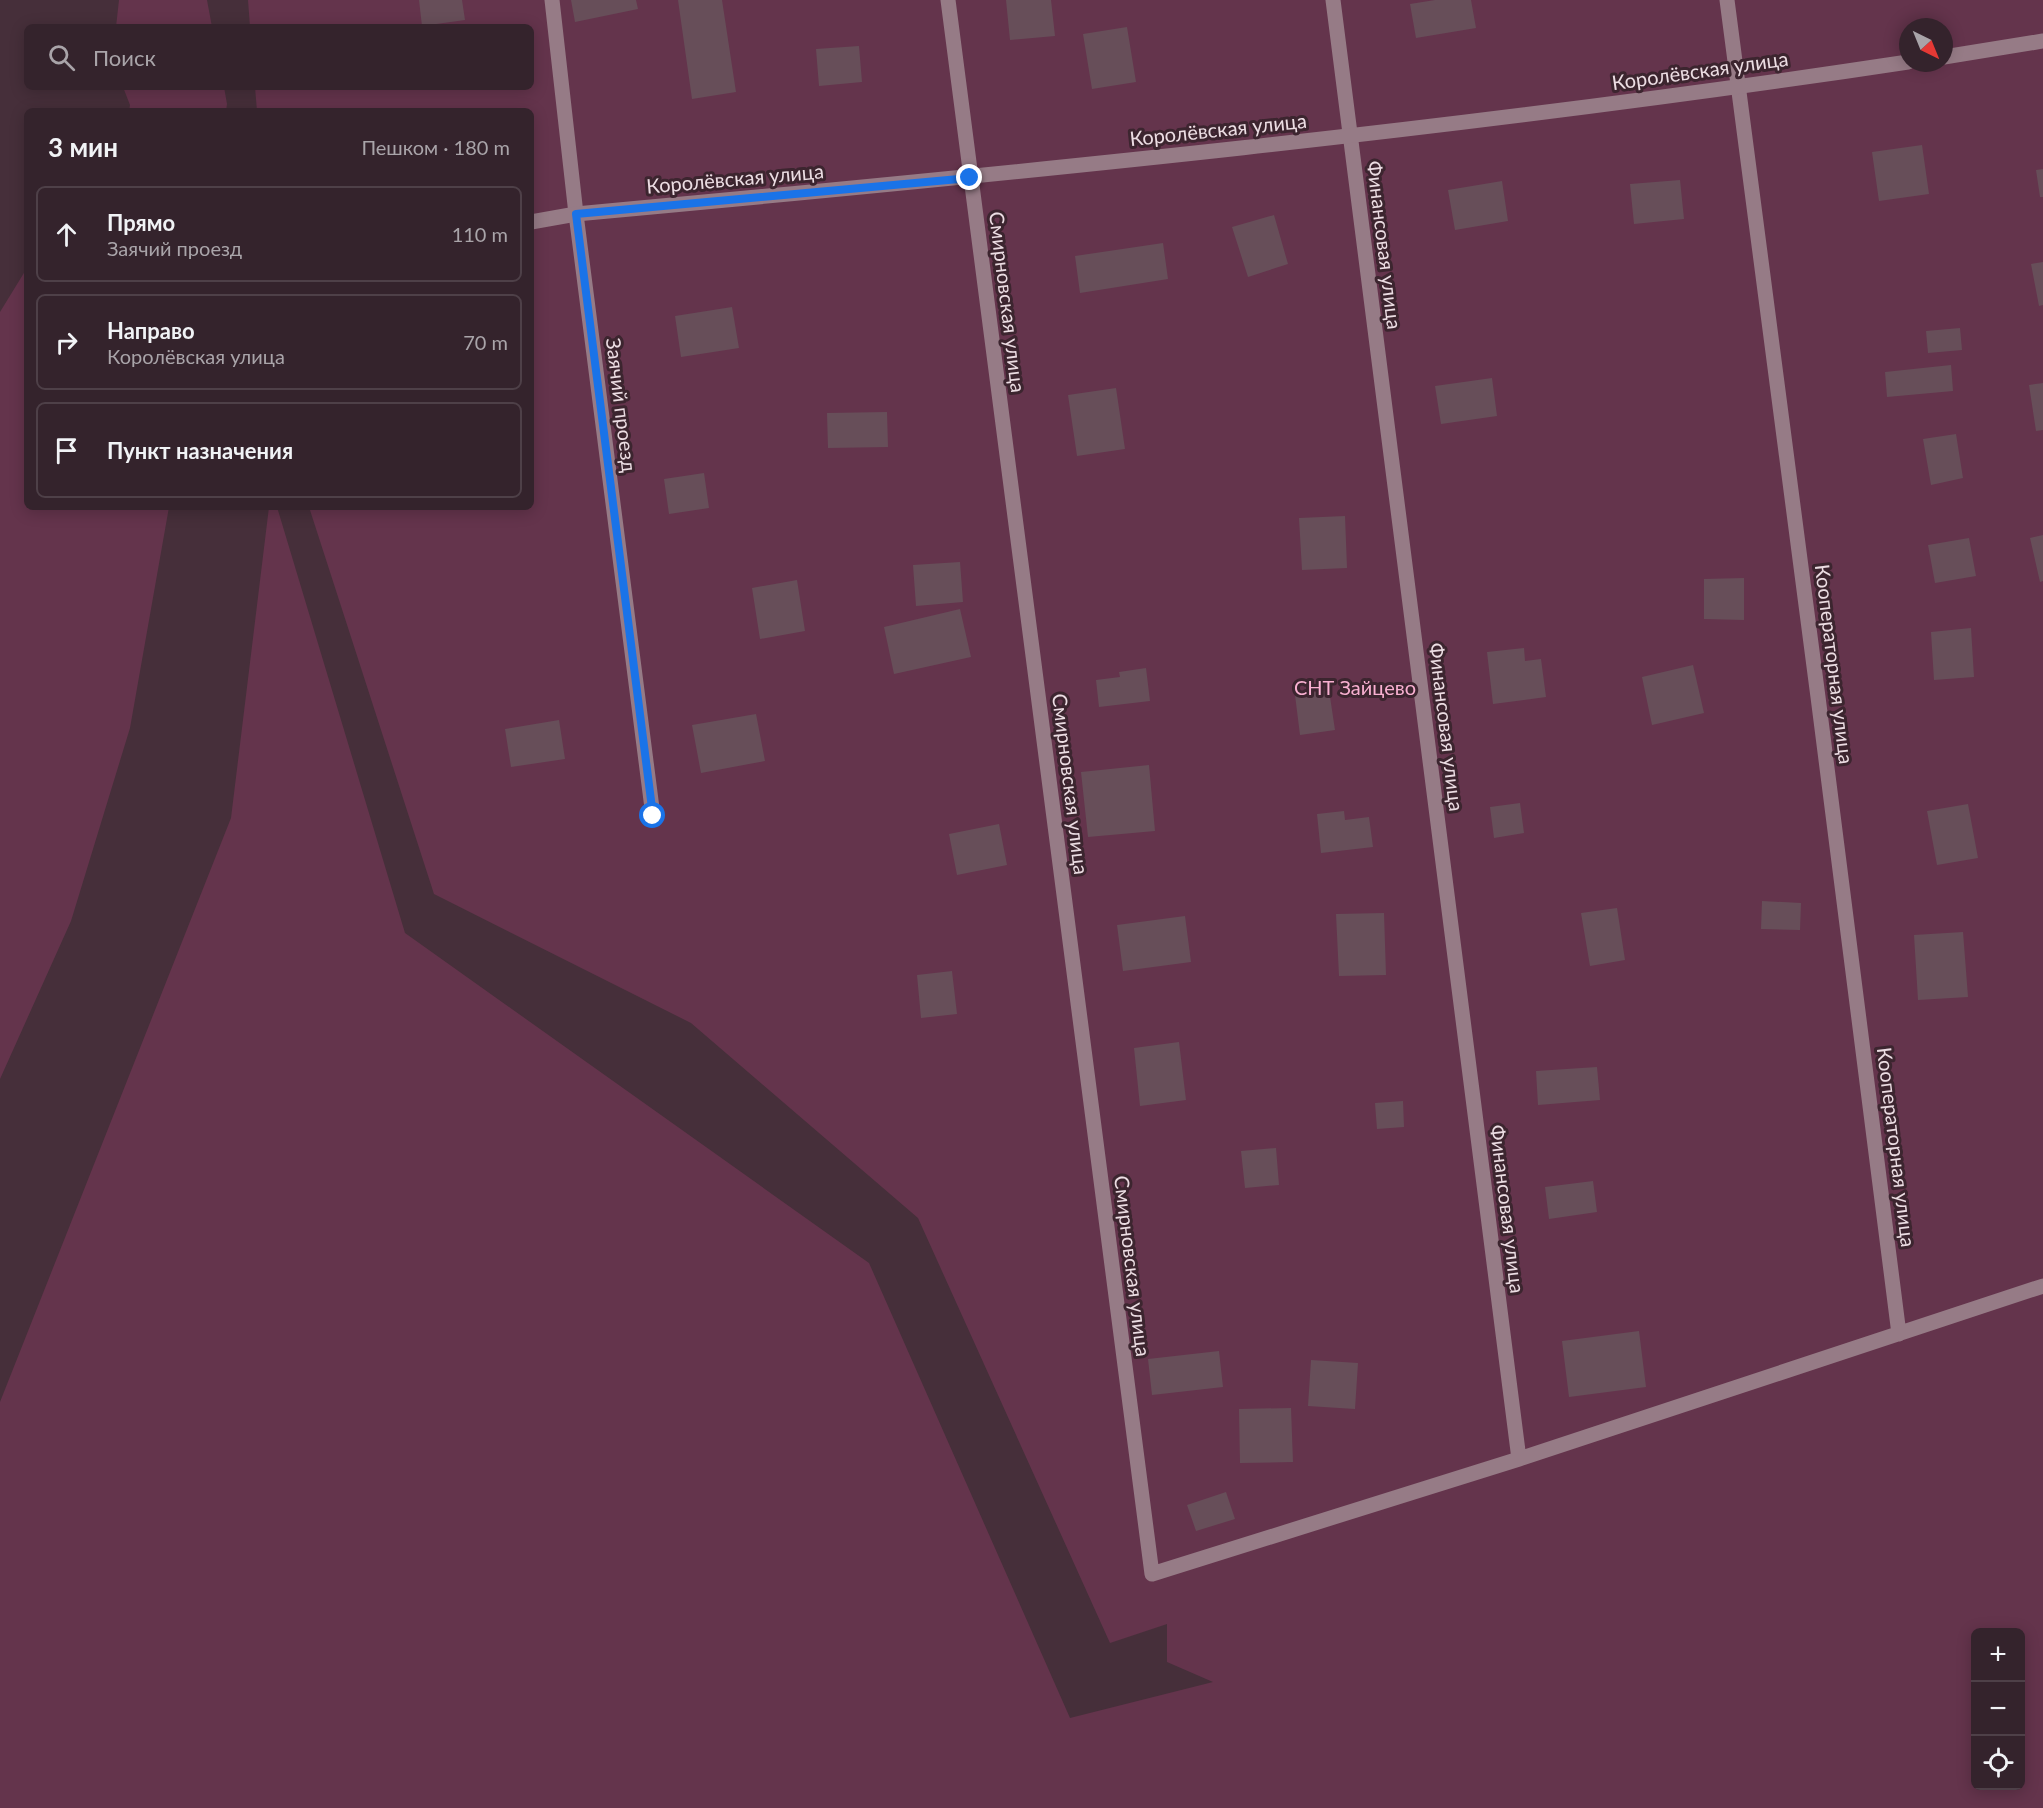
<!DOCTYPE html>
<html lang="ru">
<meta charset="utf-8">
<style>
body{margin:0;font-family:Lato,sans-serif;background:#3f2f38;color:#f1f3f6}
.controls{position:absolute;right:18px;bottom:18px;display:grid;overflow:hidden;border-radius:9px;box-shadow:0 3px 15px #0003}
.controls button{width:54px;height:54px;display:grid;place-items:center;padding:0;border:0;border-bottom:2px solid #4e4048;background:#34232c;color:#f1f3f6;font:30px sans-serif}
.compass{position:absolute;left:1899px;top:18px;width:54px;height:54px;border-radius:50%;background:#34232c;box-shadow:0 3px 15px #0003;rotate:137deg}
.stop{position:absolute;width:18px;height:18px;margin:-14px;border:4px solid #1a73e8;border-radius:50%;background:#fff}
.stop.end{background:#1a73e8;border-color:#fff;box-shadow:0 2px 6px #0008}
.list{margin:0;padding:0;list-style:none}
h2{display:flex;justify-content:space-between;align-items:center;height:78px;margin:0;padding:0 24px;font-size:26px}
h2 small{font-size:20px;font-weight:400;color:#a9a4a9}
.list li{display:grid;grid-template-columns:39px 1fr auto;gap:18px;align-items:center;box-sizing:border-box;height:96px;margin:0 12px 12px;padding:0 12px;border:2px solid #4e4048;border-radius:9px}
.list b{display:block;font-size:22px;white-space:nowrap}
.list p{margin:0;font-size:20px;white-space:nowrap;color:#a9a4a9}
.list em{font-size:20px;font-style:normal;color:#a9a4a9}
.icon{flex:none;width:33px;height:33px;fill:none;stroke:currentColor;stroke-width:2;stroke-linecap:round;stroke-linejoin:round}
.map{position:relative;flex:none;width:2043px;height:1808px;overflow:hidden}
.search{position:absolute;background:#34232c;box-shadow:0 3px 15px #0003;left:24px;top:24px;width:510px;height:66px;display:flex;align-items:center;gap:15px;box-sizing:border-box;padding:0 21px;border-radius:9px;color:#a9a4a9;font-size:22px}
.panel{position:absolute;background:#34232c;box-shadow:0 3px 15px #0003;left:24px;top:108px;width:510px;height:402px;border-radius:9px}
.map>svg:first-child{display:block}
</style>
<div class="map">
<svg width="2043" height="1808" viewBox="0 0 2043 1808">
<rect width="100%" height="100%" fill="#462f3a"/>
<!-- green -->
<path fill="#64344c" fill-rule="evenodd" d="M 119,0 L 207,0 L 212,27 L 116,27 Z
M 248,0 L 2043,0 L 2043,1808 L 0,1808 L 0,1402 L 231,818 L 269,507 L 277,507 L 405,933 L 869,1263 L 1070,1718 L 1213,1682 L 1167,1662 L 1167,1624 L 1110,1643 L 918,1218 L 691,1023 L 434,894 L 309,507 L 531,507 L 531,111 L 257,111 L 255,87 L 531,87 L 531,27 L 250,27 ZM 1908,27 L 1944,27 L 1944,63 L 1908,63 ZM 1976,1632 L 2020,1632 L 2020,1786 L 1976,1786 Z
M 123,87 L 224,87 L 227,104 L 226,111 L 129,111 L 130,105 Z
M 27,268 L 27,507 L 169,507 L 130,728 L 71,921 L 0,1079 L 0,312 Z"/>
<!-- building -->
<path fill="#674e59" d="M 419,0 L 462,0 L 465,20 L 422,26 Z
M 571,0 L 636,0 L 638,9 L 575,22 Z
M 678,0 L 722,0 L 736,92 L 692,99 Z
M 1006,0 L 1051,0 L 1055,36 L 1010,40 Z
M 1435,0 L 1471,0 L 1476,28 L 1416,38 L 1410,4 Z
M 1127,27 L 1136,82 L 1092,89 L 1083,34 Z
M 859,46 L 862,82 L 819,86 L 816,49 Z
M 1922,145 L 1929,194 L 1879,201 L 1872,152 Z
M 2043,169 L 2043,197 L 2040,197 L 2036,170 Z
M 1680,180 L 1684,219 L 1634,224 L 1630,184 Z
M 1502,181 L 1508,221 L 1455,230 L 1448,190 Z
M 1274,215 L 1288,264 L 1248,277 L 1232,227 Z
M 1163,243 L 1168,279 L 1080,293 L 1075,256 Z
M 2043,262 L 2043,305 L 2039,306 L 2031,264 Z
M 732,307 L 739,348 L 681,357 L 675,316 Z
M 1960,328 L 1962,350 L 1928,353 L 1926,331 Z
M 1951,365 L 1953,391 L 1887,397 L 1885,372 Z
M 1492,378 L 1497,416 L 1441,424 L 1435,386 Z
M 2043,383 L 2043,430 L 2036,431 L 2029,385 Z
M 1116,388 L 1125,449 L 1077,456 L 1068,395 Z
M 887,412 L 888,447 L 828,448 L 827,413 Z
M 1956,434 L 1963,478 L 1931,485 L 1923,439 Z
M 704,473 L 709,508 L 669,514 L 664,479 Z
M 1345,516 L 1347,568 L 1302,570 L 1299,518 Z
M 2043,535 L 2043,581 L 2040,582 L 2030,538 Z
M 1969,538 L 1976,576 L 1935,583 L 1928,545 Z
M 960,562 L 963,602 L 916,606 L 913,565 Z
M 1744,578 L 1744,620 L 1704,619 L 1704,579 Z
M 797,580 L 805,631 L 760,639 L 752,588 Z
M 960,609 L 971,657 L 894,674 L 884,627 Z
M 1971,628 L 1974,677 L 1934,680 L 1931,632 Z
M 1524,648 L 1525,661 L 1541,659 L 1546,697 L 1493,704 L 1487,652 Z
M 1693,665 L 1704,713 L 1652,725 L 1642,677 Z
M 1146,668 L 1150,701 L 1099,707 L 1096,680 L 1120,677 L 1119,672 Z
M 1329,690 L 1335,730 L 1300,735 L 1295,695 Z
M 756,714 L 765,761 L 701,773 L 692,725 Z
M 559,720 L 565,759 L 511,767 L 505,729 Z
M 1149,765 L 1155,831 L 1088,837 L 1081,772 Z
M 1520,803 L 1524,833 L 1494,838 L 1490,807 Z
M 1968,804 L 1978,858 L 1937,865 L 1927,811 Z
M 1344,811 L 1345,820 L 1369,817 L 1373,847 L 1321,853 L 1317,814 Z
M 999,824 L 1007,865 L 957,875 L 949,834 Z
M 1762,901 L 1801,903 L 1800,930 L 1761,929 Z
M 1617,908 L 1625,960 L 1590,966 L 1581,913 Z
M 1384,913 L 1386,975 L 1339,976 L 1336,914 Z
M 1185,916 L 1191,962 L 1123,971 L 1117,925 Z
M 1963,932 L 1968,997 L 1918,1000 L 1914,935 Z
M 952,971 L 957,1014 L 921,1018 L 917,975 Z
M 1179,1042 L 1186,1100 L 1140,1106 L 1134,1048 Z
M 1597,1067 L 1600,1100 L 1538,1105 L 1536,1071 Z
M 1403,1101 L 1404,1127 L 1377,1129 L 1375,1103 Z
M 1276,1148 L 1279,1185 L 1245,1188 L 1241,1151 Z
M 1593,1181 L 1597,1212 L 1549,1219 L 1545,1187 Z
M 1639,1331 L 1646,1387 L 1569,1397 L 1562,1341 Z
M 1219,1351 L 1223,1387 L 1152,1395 L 1148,1359 Z
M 1311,1360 L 1358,1363 L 1355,1409 L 1308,1406 Z
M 1291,1408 L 1293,1462 L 1240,1463 L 1239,1409 Z
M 1226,1492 L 1235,1519 L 1196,1531 L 1187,1505 Z"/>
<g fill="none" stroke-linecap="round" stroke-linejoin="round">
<!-- lane -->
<path stroke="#967b86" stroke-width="15" d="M 552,0 L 576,214 L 653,816
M 948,0 L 1152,1574 L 1519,1459 L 2043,1286
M 1333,0 L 1519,1459
M 1727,0 L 1818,697 L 1899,1334"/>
<!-- street -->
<path stroke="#967b86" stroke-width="15" d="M 1944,57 L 2043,41
M 531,222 L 576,214 C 1021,173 1466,129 1908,62"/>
</g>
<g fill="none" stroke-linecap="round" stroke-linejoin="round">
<!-- route -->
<path stroke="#1a73e8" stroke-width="8" d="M 653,816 L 576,214 L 970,178"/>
</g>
<g text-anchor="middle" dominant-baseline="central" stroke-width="6" stroke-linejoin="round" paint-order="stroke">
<!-- street labels -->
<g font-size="20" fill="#ecdde3" stroke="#3c252f">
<text transform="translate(1700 70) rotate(-8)">Королёвская улица</text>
<text transform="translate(1218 129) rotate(-6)">Королёвская улица</text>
<text transform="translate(735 178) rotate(-5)">Королёвская улица</text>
<text transform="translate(1385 245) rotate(83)">Финансовая улица</text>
<text transform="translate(1008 302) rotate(83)">Смирновская улица</text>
<text transform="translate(622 405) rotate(83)">Заячий проезд</text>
<text transform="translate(1835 664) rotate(83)">Кооператорная улица</text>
<text transform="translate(1447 727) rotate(83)">Финансовая улица</text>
<text transform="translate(1071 784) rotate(83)">Смирновская улица</text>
<text transform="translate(1897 1147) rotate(83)">Кооператорная улица</text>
<text transform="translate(1508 1209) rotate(83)">Финансовая улица</text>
<text transform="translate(1133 1266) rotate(83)">Смирновская улица</text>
</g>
<!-- park labels -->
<g font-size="20" fill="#f9b0d1" stroke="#3c252f">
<text x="1355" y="687">СНТ Зайцево</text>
</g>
</g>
</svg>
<div class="controls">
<button>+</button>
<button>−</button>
<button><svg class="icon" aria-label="locate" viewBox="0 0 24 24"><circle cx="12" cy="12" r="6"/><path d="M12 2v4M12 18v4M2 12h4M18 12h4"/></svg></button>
</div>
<svg class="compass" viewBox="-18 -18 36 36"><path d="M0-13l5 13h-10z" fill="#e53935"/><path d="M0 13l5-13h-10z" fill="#a9a4a9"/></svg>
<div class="stop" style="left:653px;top:816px"></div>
<div class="stop end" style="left:970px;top:178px"></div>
<div class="search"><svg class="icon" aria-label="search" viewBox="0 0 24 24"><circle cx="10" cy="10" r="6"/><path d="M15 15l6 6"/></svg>Поиск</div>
<section class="panel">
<h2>3 мин<small>Пешком · 180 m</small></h2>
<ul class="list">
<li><svg class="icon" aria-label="ahead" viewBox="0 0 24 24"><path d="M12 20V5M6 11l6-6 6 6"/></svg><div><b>Прямо</b><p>Заячий проезд</p></div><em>110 m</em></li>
<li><svg class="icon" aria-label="right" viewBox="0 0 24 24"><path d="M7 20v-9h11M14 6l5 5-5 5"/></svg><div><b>Направо</b><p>Королёвская улица</p></div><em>70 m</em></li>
<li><svg class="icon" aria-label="arrive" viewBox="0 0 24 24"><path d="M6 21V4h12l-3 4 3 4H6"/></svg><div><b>Пункт назначения</b></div></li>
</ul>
</section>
</div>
